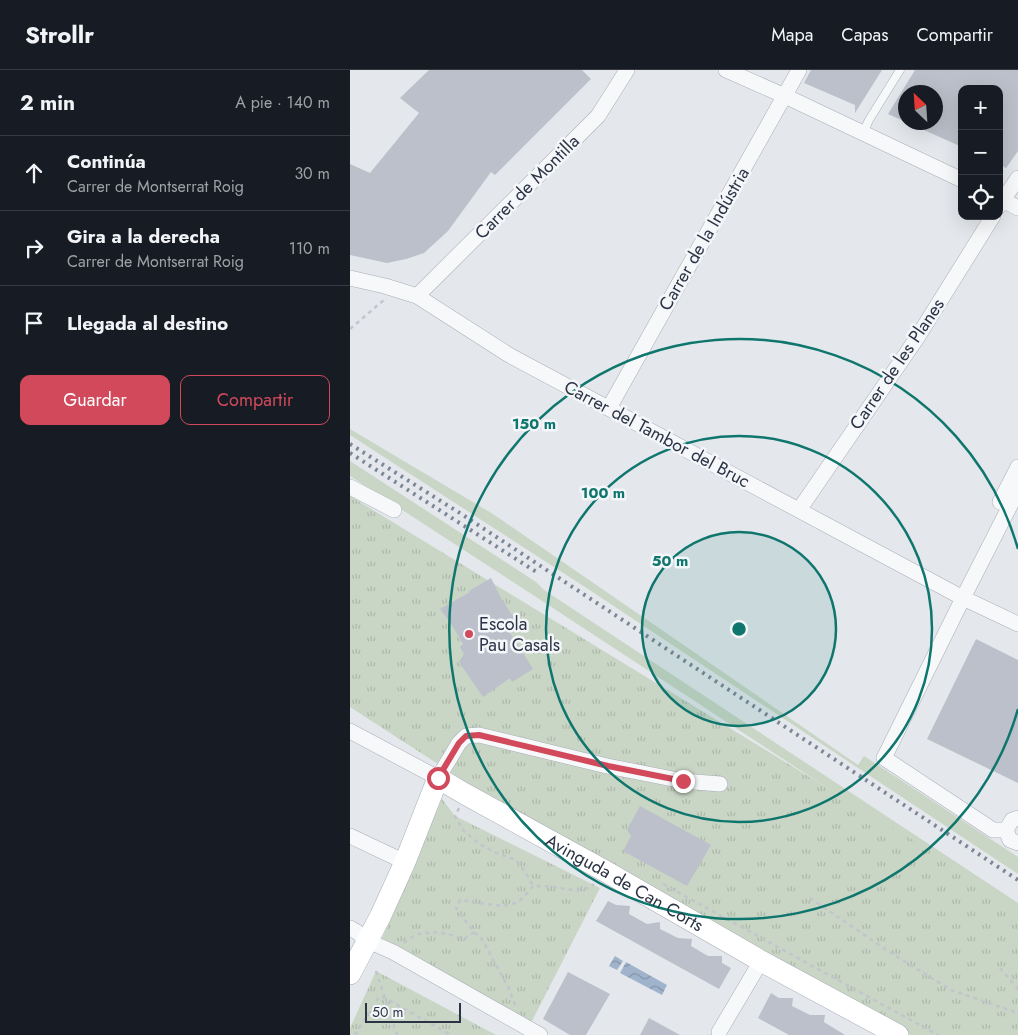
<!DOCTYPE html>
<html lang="es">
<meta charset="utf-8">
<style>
body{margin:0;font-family:Jost,sans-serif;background:#20242c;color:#f1f3f6}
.controls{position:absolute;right:15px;top:15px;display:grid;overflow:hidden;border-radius:10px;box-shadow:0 5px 20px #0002}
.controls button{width:45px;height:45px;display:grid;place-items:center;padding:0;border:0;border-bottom:1px solid #363941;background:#171b24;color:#f1f3f6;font:25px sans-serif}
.compass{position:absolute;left:548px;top:15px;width:45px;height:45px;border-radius:50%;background:#171b24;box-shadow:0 5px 20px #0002;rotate:335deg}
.scale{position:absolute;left:15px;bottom:12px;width:96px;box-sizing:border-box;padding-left:5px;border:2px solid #2b3445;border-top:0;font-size:14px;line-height:18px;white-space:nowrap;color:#2b3445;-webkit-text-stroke:4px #f4f6f9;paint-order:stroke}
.stop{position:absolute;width:15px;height:15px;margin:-11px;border:4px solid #d1495b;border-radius:50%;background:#fff}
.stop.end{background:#d1495b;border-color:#fff;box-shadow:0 1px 5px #0008}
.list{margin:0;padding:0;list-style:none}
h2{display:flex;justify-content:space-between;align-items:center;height:65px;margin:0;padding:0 20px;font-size:21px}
h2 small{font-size:16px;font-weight:400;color:#9ea1a6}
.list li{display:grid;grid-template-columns:32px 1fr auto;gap:15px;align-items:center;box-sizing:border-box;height:75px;padding:0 20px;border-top:1px solid #363941}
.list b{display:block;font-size:19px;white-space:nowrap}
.list p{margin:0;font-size:16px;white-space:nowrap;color:#9ea1a6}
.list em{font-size:16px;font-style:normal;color:#9ea1a6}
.actions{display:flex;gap:10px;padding:15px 20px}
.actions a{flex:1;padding:11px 0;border:1px solid #d1495b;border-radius:10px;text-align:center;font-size:18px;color:#d1495b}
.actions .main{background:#d1495b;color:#fff}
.icon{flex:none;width:28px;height:28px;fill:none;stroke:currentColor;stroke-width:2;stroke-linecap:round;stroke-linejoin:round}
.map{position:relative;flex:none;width:668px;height:965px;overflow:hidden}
header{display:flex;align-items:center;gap:30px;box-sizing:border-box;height:70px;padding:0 25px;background:#171b24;border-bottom:1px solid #363941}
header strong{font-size:24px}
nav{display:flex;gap:28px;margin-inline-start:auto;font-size:18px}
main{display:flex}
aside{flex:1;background:#171b24}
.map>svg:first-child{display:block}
</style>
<header>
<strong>Strollr</strong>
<nav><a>Mapa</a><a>Capas</a><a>Compartir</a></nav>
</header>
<main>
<aside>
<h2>2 min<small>A pie · 140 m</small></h2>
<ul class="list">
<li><svg class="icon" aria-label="ahead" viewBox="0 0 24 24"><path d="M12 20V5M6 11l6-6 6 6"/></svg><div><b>Continúa</b><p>Carrer de Montserrat Roig</p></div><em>30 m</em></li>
<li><svg class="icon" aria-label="right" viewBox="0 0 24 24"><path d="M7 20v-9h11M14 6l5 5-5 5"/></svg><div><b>Gira a la derecha</b><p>Carrer de Montserrat Roig</p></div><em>110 m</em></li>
<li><svg class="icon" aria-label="arrive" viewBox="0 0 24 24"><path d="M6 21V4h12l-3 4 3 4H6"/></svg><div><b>Llegada al destino</b></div></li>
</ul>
<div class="actions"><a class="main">Guardar</a><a>Compartir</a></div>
</aside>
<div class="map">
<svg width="668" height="965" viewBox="0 0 668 965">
<defs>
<pattern id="park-tufts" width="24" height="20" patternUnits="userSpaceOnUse" patternTransform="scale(1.25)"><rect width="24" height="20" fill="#c9d6c5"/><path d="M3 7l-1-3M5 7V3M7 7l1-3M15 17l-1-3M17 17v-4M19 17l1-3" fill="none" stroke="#adb8ab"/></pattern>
<pattern id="water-waves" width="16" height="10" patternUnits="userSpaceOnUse" patternTransform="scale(1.25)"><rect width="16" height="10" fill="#9fb4cc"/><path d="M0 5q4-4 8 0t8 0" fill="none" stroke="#8293a7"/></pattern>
</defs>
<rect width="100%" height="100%" fill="#e4e7ec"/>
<!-- grass -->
<path fill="#c9d6c5" d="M 0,359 L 143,444 L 508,695 L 514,686 L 668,787 L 668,804 L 235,517 L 0,365 Z
M 0,391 L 186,512 L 194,520 L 668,833 L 668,843 L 180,523 L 0,406 Z"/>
<!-- park -->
<path fill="url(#park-tufts)" d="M 0,426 L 589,786 L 668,839 L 668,965 L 536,965 L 162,742 L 0,637 Z
M 92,729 L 105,746 L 250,818 L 182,951 L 173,955 L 32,868 Z
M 26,901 L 146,965 L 0,965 L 0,958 Z"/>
<!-- water -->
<path fill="url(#water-waves)" d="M 265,886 L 273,891 L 267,900 L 259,896 Z
M 276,892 L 317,915 L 312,925 L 270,903 Z"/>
<!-- building -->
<path fill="#bbc0ca" d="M 79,0 L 232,0 L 241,9 L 145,105 L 141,102 L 98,161 L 74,183 L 56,189 L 37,193 L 0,185 L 0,94 L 20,103 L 69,43 L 50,28 Z
M 461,0 L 532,0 L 505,43 L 505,35 L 454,13 Z
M 565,0 L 668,0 L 668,81 L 656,98 L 649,94 L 649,19 L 612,19 L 612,77 L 556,52 L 586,52 L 586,22 L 556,22 L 556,52 L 538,44 Z
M 141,508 L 151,528 L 164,548 L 158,551 L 162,558 L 158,560 L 167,573 L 183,599 L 162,612 L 160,608 L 133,627 L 109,592 L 114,584 L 110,577 L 113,574 L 102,555 L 90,539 L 120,522 L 119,521 Z
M 626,569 L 668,590 L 668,713 L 577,669 Z
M 290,736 L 361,775 L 337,816 L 273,781 L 281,766 L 277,760 Z
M 258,831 L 266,835 L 280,836 L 279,844 L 297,854 L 310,852 L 310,859 L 328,868 L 342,869 L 341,876 L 358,886 L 372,886 L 372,893 L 381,898 L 369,919 L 246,851 Z
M 218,902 L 260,924 L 236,965 L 220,965 L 193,949 Z
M 421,923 L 429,928 L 443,928 L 442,936 L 460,945 L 475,945 L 474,952 L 495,965 L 439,965 L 408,948 Z
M 299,948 L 330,965 L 290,965 Z"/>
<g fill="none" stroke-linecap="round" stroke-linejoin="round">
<defs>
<path id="lane" d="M 513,63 L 519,50 L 550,0"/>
<path id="street" d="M 376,0 L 435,26 L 612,110
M 649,128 L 668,138
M 649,136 L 668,108
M 0,208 L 35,216 L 67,226 L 159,285 L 613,528 L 668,554
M 67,226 L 248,46 L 277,0
M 259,338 L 449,0
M 0,417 L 44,440
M 650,432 L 668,397
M 449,440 L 567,268 L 643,146
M 0,661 L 88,708 L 109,673 L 116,666 L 129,665 L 257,696 L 333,711 L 370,714
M 668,748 L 662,750 L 656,760 L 660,770 L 668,773
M 656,760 L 643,760 L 534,688 L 613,528 L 668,420
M 0,766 L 55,792
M 0,858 L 7,862 L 18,871 L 43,882 L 190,965
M 369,962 L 411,891"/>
<g id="secondary">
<path id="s1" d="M 0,904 L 31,845 L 55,792 L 88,708 L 115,724 L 255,801 L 411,891 L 548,965"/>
</g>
</defs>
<!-- lane casing -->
<use href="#lane" stroke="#a9aeb7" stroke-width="9"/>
<!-- street casing -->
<use href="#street" stroke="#a9aeb7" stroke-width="16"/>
<!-- secondary casing -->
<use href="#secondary" stroke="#a9aeb7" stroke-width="22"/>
<!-- path -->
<path stroke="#c2c5cb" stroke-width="2.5" stroke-dasharray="4 4" stroke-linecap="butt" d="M 0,259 L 35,229
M 109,738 L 105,746 L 113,760 L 128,773 L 144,782 L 166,790 L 177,805 L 183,816
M 313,814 L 588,965
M 460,828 L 538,881 L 601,920 L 668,943
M 54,873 C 70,857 95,862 114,869 L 124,862
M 650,898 L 668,919
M 26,901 L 47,965
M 165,935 L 159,919 L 132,869 L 124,862 L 106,838 L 110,830 C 127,831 154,841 169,831 C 174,827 179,821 183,816 C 190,816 197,816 204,817 C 218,819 231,824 244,814
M 5,965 L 29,927 L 35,928 L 101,965"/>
<!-- lane -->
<use href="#lane" stroke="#f7f8fa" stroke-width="8"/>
<!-- street -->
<use href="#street" stroke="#f7f8fa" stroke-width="15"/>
<!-- secondary -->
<use href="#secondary" stroke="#fff" stroke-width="21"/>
<!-- rail -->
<path stroke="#7d8696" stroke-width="4" stroke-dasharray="2.5 5" stroke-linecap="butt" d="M 0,374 L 113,445 L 668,810
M 0,383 L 188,503"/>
</g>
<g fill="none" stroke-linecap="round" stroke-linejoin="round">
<!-- route -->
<path stroke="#d1495b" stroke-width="6" d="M 88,708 L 109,673 L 116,666 L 129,665 L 258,696 L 333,711"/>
</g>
<!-- distance rings -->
<circle cx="389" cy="559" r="97" fill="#0f766e" fill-opacity=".12"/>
<g fill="none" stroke="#0f766e" stroke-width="2.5">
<circle cx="389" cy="559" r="97"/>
<circle cx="389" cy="559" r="193"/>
<path d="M668 639A290 290 0 1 1 668 479"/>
</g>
<!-- markers -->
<circle fill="#d1495b" stroke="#f4f6f9" stroke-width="2" cx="119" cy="564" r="5"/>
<g text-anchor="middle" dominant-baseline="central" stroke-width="5" stroke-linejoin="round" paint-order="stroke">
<!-- street labels -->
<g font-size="18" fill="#2b3445" stroke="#f4f6f9">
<text transform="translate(177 117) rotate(-45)">Carrer de Montilla</text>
<text transform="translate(354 169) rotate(-60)">Carrer de la Indústria</text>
<text transform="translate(547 294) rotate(-56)">Carrer de les Planes</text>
<text transform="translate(307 364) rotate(28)">Carrer del Tambor del Bruc</text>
<text stroke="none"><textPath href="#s1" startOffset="429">Avinguda de Can Corts</textPath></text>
</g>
<!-- poi labels -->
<g font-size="18" fill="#2b3445" stroke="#f4f6f9" text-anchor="start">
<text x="129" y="554">Escola<tspan x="129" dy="21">Pau Casals</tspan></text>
</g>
</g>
<circle cx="389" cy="559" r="8" fill="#0f766e" stroke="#f4f6f9" stroke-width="2.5"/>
<g font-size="15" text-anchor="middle" font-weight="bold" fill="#0f766e" stroke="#f4f6f9" stroke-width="5" stroke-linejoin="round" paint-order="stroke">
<text x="184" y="359">150 m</text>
<text x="253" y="428">100 m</text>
<text x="320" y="496">50 m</text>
</g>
</svg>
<div class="controls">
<button>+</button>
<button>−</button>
<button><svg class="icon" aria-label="locate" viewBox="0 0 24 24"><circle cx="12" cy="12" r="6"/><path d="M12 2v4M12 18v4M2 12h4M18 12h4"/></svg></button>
</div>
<svg class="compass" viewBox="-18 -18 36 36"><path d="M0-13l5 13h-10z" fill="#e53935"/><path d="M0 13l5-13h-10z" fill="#9ea1a6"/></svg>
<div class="scale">50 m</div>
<div class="stop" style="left:88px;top:708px"></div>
<div class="stop end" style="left:333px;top:711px"></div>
</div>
</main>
